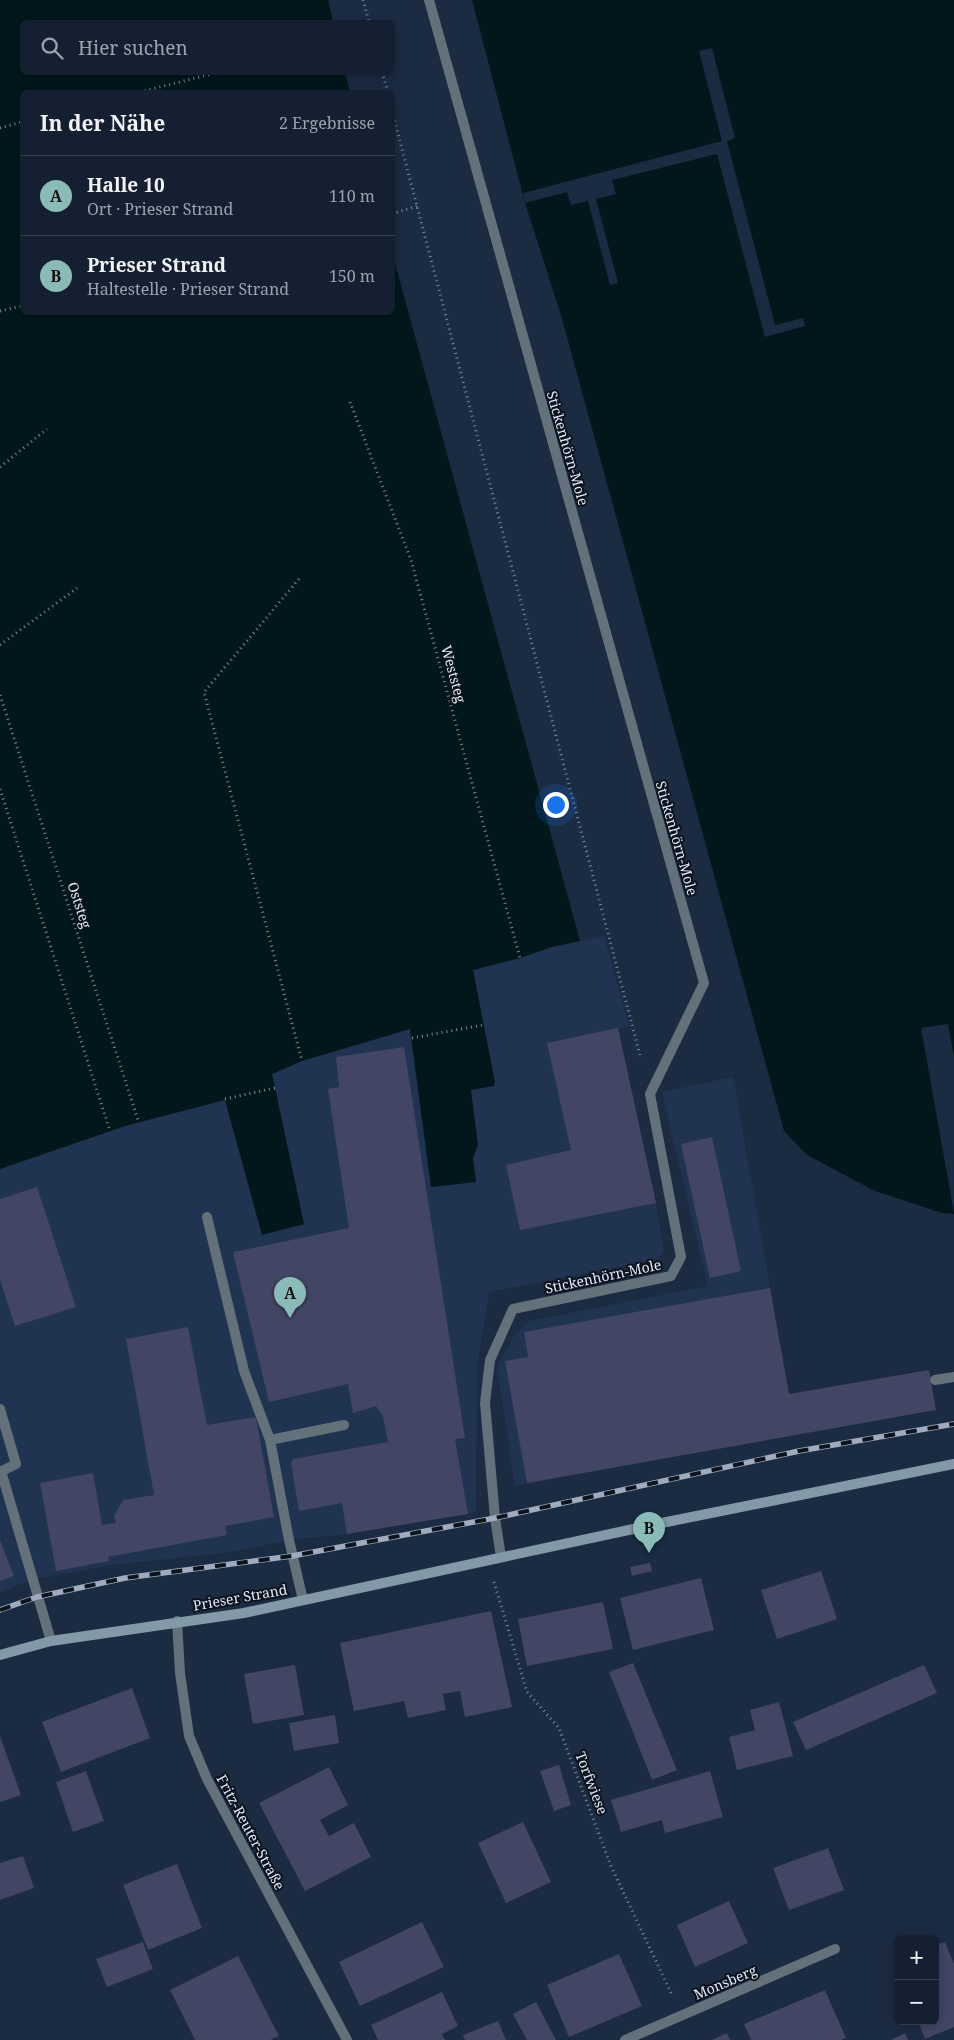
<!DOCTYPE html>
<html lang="de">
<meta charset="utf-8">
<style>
body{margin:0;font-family:"Noto Serif",serif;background:#1d283a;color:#f1f3f6}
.controls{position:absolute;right:15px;bottom:15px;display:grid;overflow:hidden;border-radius:8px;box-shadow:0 2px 12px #0003}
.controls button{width:45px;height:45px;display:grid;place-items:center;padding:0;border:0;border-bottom:1px solid #333e4d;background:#142032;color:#f1f3f6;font:25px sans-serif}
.you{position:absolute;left:555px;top:804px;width:18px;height:18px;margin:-12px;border:4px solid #fff;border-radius:50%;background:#1a73e8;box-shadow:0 0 0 8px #1a73e833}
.badge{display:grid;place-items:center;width:32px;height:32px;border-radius:50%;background:#8bbbb9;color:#111;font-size:16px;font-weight:700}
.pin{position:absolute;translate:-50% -41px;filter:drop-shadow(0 1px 2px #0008)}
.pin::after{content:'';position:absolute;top:26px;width:18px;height:15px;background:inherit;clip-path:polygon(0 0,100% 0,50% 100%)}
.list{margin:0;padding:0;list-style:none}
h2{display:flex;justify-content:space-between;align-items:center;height:65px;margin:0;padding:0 20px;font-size:21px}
h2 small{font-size:16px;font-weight:400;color:#9da3ac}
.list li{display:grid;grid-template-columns:32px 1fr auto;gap:15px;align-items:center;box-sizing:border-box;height:80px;padding:0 20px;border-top:1px solid #333e4d}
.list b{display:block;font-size:19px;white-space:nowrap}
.list p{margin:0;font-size:16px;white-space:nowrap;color:#9da3ac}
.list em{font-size:16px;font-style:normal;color:#9da3ac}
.icon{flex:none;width:28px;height:28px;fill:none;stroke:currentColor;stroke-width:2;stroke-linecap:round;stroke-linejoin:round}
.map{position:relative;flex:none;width:954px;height:2040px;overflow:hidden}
.search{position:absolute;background:#142032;box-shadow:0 2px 12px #0003;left:20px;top:20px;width:375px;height:55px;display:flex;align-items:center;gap:12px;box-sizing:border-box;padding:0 18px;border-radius:8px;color:#9da3ac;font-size:19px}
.panel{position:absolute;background:#142032;box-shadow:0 2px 12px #0003;left:20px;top:90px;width:375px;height:225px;border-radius:8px}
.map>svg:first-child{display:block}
</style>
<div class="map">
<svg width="954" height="2040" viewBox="0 0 954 2040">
<rect width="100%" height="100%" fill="#1b2b42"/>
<!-- built -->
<path fill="#203451" d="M 604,936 L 629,1026 L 618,1029 L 656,1203 L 664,1252 L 658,1259 L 489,1292 L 477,1368 L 476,1512 L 347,1534 L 289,1540 L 231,1552 L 112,1565 L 34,1579 L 0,1592 L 0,1169 L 125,1126 L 225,1099 L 262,1234 L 304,1225 L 272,1074 L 302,1061 L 410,1029 L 431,1187 L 476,1182 L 473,1158 L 478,1145 L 470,1090 L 494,1086 L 473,970 L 520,958 L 552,947 Z
M 733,1077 L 796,1434 L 515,1486 L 497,1367 L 514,1335 L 529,1321 L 708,1286 L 662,1092 Z"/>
<!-- water -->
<path fill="#01171b" d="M 0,0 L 328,0 L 333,22 L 22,22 L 22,72 L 345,73 L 350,92 L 22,92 L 22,312 L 392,312 L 393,256 L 580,941 L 552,947 L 520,958 L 473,970 L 495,1082 L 494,1086 L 471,1090 L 478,1145 L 473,1158 L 476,1182 L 431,1187 L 410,1029 L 302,1061 L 272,1074 L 304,1224 L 262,1235 L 225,1100 L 125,1126 L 0,1169 Z
M 472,0 L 954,0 L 954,1214 L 942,1213 L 875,1191 L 807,1155 L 784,1131 L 561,315 L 525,203 Z"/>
<!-- pier -->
<path fill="#1b2b42" d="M 712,48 L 735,138 L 727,141 L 775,325 L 803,318 L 805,326 L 765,337 L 717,154 L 612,180 L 616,194 L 596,199 L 618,283 L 610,285 L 588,201 L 571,205 L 567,192 L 525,203 L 523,193 L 722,141 L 699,51 Z
M 948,1024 L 954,1057 L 954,1213 L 921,1028 Z"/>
<!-- building -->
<path fill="#424564" d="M 618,1028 L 656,1203 L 520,1230 L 506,1165 L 571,1150 L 547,1043 Z
M 404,1047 L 465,1438 L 455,1439 L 468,1514 L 347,1534 L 342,1503 L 299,1511 L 291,1463 L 293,1459 L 388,1442 L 383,1416 L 376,1406 L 353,1413 L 348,1384 L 269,1402 L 233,1252 L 349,1228 L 328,1089 L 339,1087 L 336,1057 Z
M 712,1137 L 741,1271 L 710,1278 L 681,1144 Z
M 37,1187 L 76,1307 L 15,1326 L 0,1280 L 0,1199 Z
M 770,1288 L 789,1394 L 929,1370 L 936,1410 L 527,1483 L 505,1361 L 528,1357 L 524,1332 Z
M 188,1327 L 207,1425 L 256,1417 L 274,1517 L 225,1526 L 227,1535 L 108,1557 L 109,1561 L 56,1571 L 40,1483 L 93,1473 L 102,1525 L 116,1523 L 114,1516 L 123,1500 L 154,1495 L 126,1339 Z
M 0,1540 L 14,1576 L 0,1581 Z
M 650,1563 L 652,1571 L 632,1576 L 630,1567 Z
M 821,1571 L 837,1619 L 777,1639 L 761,1590 Z
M 701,1578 L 714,1630 L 633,1650 L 620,1598 Z
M 603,1602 L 613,1649 L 527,1666 L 518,1619 Z
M 491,1611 L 512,1707 L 465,1717 L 460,1691 L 443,1694 L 446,1710 L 408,1718 L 404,1701 L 354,1711 L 340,1643 Z
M 633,1663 L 677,1770 L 652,1780 L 609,1672 Z
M 295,1665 L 304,1715 L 253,1724 L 244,1674 Z
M 924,1665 L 937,1693 L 806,1750 L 793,1722 Z
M 132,1688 L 150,1738 L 61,1772 L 42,1722 Z
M 779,1702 L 793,1756 L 737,1770 L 729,1737 L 755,1730 L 750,1710 Z
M 335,1715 L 339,1743 L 294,1751 L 289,1723 Z
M 0,1736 L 21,1795 L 0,1802 Z
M 559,1765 L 571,1805 L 554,1811 L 540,1771 Z
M 329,1767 L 348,1805 L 320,1820 L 329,1836 L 354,1823 L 371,1857 L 305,1891 L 259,1803 Z
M 86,1771 L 104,1821 L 73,1832 L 56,1782 Z
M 710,1771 L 723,1817 L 665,1833 L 662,1820 L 621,1832 L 611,1800 Z
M 523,1822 L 551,1882 L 506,1903 L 478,1843 Z
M 828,1848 L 844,1890 L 789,1910 L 773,1868 Z
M 23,1856 L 34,1888 L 0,1900 L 0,1863 Z
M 177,1864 L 202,1928 L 148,1950 L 123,1885 Z
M 729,1901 L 748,1943 L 695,1967 L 677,1925 Z
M 422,1922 L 444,1967 L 360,2006 L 339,1962 Z
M 143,1942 L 153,1969 L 107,1987 L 96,1959 Z
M 945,1942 L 954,1964 L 954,2027 L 925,2039 L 918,2021 L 935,2021 L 935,1945 Z
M 619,1954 L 642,2006 L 569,2037 L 547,1985 Z
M 238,1956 L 279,2036 L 270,2040 L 195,2040 L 170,1990 Z
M 825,1990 L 846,2038 L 841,2040 L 751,2040 L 744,2024 Z
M 442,1992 L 458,2026 L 442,2034 L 445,2040 L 378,2040 L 371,2025 Z
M 536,2002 L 556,2040 L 527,2040 L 513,2014 Z
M 498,2021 L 506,2040 L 465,2040 L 463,2035 Z
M 727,2033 L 730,2040 L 712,2040 Z
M 905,2033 L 908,2040 L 891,2040 Z"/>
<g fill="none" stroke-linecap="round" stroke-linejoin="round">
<!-- path -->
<path stroke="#7c899d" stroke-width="3" stroke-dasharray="1 4" stroke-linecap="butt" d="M 363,0 L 369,22
M 382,72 L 388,92
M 140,92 L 219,72
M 392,111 L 641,1059
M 0,128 L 22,122
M 392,214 L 417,206
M 0,311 L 22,306
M 350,402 L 411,560 L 520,958
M 0,467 L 47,429
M 299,579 L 204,692 L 302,1061
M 0,645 L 77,588
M 0,695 L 139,1123
M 0,789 L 110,1131
M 412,1038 L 483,1025
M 225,1099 L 275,1088
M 494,1582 L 527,1692 L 559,1728 L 611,1866 L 672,1995"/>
<!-- lane -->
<path stroke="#63717a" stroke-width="10" d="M 429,0 L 704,983 L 650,1094 L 681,1257 L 671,1276 L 513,1309 L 490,1360 L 485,1403 L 495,1518 L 501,1557
M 207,1217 L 244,1371 L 270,1440
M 935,1380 L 954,1377
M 0,1409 L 16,1464 L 0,1472
M 1,1471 L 51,1641
M 303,1600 L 289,1540 L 270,1440 L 344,1425"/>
<!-- street -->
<path stroke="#63717a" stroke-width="10" d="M 177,1621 L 180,1673 L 189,1736 L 207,1779 L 347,2040
M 625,2040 L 835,1949"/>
<!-- secondary -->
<path stroke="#8399a7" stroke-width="10" d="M 0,1655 L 51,1641 L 244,1613 L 647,1526 L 954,1464"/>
<defs>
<path id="rail" d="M 0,1610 L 37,1597 L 125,1578 L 292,1556 L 495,1518 L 799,1451 L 954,1424"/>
</defs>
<!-- rail casing -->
<use href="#rail" stroke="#9fabbe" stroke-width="5.5"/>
<!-- rail -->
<use href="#rail" stroke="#0c131d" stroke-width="4" stroke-dasharray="11" stroke-linecap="butt"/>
</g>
<g text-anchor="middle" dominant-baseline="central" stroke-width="4" stroke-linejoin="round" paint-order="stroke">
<!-- street labels -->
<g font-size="14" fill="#dfeafa" stroke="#0c131d">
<text transform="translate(568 448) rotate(74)">Stickenhörn-Mole</text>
<text transform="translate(454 674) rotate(75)">Weststeg</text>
<text transform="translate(677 838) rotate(74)">Stickenhörn-Mole</text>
<text transform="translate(80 905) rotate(72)">Oststeg</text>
<text transform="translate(603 1276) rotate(-12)">Stickenhörn-Mole</text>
<text transform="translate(240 1597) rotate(-10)">Prieser Strand</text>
<text transform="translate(592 1783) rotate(69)">Torfwiese</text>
<text transform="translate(251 1832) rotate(62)">Fritz-Reuter-Straße</text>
<text transform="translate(725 1982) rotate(-23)">Monsberg</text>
</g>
</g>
</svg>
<div class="controls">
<button>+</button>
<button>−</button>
</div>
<div class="you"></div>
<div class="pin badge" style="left:290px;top:1318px">A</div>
<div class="pin badge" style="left:649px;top:1553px">B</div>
<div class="search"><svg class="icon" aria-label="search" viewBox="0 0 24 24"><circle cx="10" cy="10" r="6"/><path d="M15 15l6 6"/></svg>Hier suchen</div>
<section class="panel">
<h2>In der Nähe<small>2 Ergebnisse</small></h2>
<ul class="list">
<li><span class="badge">A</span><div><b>Halle 10</b><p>Ort · Prieser Strand</p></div><em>110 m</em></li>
<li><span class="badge">B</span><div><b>Prieser Strand</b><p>Haltestelle · Prieser Strand</p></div><em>150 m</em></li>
</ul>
</section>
</div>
